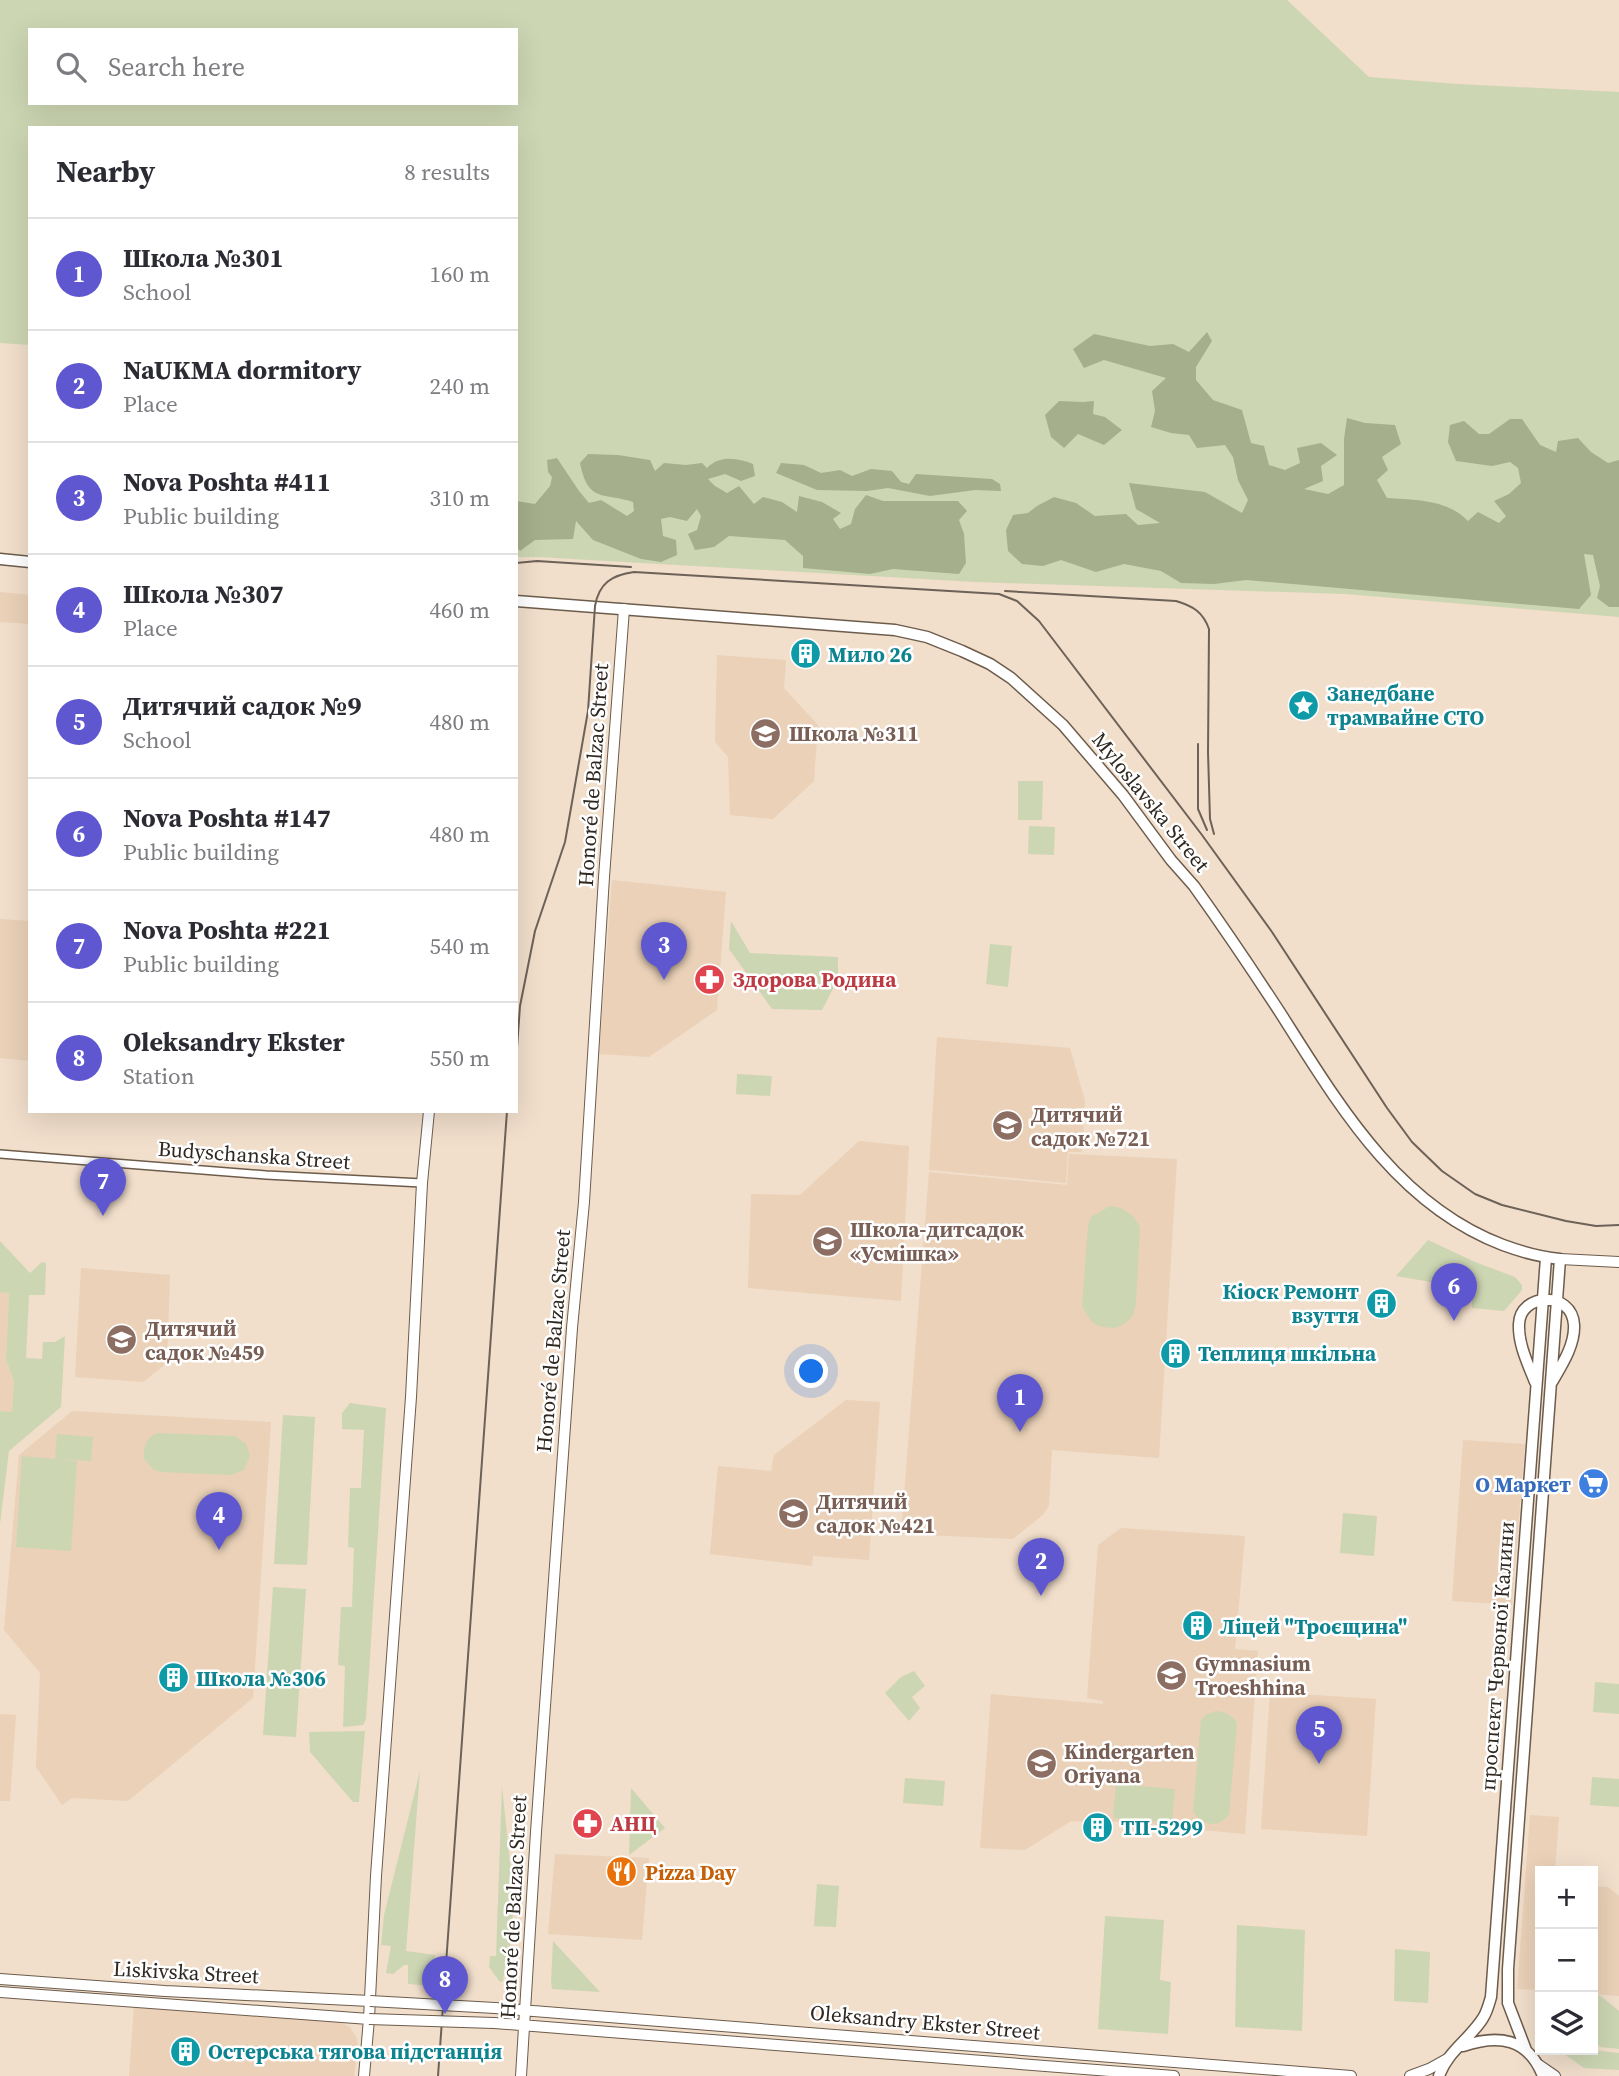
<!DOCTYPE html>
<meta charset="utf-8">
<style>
body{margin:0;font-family:"Source Serif 4",serif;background:#f2f2f3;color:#2b2b33}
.controls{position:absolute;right:21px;bottom:21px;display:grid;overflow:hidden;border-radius:0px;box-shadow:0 7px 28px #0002}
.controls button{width:63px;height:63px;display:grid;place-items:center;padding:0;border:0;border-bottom:2px solid #e1e1e2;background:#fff;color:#2b2b33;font:35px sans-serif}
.you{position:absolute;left:812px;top:1372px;width:24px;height:24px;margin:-18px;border:5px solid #fff;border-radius:50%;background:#1a73e8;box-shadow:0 0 0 10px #1a73e833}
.badge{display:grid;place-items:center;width:46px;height:46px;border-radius:50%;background:#5e57d0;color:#fff;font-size:23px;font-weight:700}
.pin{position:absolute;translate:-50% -58px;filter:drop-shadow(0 2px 4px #0008)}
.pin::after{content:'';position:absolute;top:37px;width:24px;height:21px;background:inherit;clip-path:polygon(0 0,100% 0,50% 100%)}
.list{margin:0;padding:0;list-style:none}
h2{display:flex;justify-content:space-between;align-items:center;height:91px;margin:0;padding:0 28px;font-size:30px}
h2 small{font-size:23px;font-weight:400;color:#7c7c81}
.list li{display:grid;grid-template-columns:46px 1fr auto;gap:21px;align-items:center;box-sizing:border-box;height:112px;padding:0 28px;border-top:2px solid #e1e1e2}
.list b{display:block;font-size:26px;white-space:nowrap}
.list p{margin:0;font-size:23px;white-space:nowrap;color:#7c7c81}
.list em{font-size:23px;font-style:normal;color:#7c7c81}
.icon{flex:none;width:38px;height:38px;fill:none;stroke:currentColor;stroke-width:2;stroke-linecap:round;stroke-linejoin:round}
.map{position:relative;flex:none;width:1619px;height:2076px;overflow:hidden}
.search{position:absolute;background:#fff;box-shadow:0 7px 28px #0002;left:28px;top:28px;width:490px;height:77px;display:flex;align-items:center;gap:18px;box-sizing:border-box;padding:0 24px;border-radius:0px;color:#7c7c81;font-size:26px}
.panel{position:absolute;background:#fff;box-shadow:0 7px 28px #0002;left:28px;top:126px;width:490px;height:987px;border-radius:0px}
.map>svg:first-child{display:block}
</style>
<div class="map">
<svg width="1619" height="2076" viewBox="0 0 1619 2076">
<rect width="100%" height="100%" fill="#f1decb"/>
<!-- built -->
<path fill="#ead1b8" d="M 0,592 L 30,595 L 30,624 L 0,622 Z
M 717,655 L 786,660 L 784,688 L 818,725 L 814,781 L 773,819 L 730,815 L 728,757 L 715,742 Z
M 612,880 L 726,892 L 717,1010 L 649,1057 L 599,1054 Z
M 0,919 L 30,921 L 30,1061 L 0,1058 Z
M 937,1037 L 1070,1048 L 1085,1101 L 1082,1152 L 1068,1152 L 1066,1183 L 929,1170 Z
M 859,1141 L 909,1146 L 901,1301 L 748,1288 L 751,1194 L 800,1195 Z
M 1069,1154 L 1177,1159 L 1159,1458 L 1052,1450 L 1049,1505 L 1044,1514 L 1013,1539 L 901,1534 L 929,1172 L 1067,1185 Z
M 81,1268 L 170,1275 L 167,1363 L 143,1382 L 75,1377 Z
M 0,1292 L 9,1292 L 6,1360 L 14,1381 L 12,1412 L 0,1411 Z
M 846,1400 L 880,1402 L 869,1560 L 813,1556 L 812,1566 L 710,1554 L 718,1466 L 771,1471 L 774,1455 Z
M 72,1411 L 271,1422 L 253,1698 L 128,1801 L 72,1798 L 62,1805 L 36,1767 L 40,1673 L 4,1630 L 19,1455 Z
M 1463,1440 L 1525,1444 L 1512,1605 L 1452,1601 Z
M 1121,1528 L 1245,1536 L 1235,1649 L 1258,1651 L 1245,1834 L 1107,1821 L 1107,1819 L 1091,1817 L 1090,1822 L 1071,1821 L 1025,1850 L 980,1848 L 991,1694 L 1103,1704 L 1103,1701 L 1087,1698 L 1098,1545 Z
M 1270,1692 L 1376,1699 L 1367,1836 L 1261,1829 Z
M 0,1714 L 16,1715 L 10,1801 L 0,1801 Z
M 1530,1815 L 1559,1817 L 1555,1871 L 1540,1871 L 1540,1990 L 1517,1989 Z
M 555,1854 L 649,1858 L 642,1940 L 548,1934 Z
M 1593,1886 L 1608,1887 L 1619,1896 L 1619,1996 L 1593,1994 Z
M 134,2006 L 338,2021 L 350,2027 L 357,2038 L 358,2048 L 354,2076 L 129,2076 Z"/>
<!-- green -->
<path fill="#cdd6b3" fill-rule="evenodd" d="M 0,0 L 1287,0 L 1369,77 L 1458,84 L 1619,92 L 1619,617 L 1345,594 L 975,582 L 537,557 L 516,557 L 516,128 L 30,128 L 30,345 L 0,343 ZM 30,30 L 516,30 L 516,103 L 30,103 Z
M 1018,781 L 1043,781 L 1042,820 L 1018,820 Z
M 1029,826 L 1055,827 L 1054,855 L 1028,854 Z
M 731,921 L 750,953 L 838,957 L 838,979 L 822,1010 L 772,1009 L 729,949 Z
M 990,944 L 1012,946 L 1008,987 L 986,984 Z
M 737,1074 L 772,1076 L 770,1096 L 736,1094 Z
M 1110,1206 L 1121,1208 L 1133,1216 L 1140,1227 L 1136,1303 L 1133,1315 L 1126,1323 L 1115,1328 L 1102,1327 L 1093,1323 L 1087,1315 L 1082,1306 L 1088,1226 L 1091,1217 Z
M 1428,1240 L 1475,1262 L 1515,1277 L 1522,1285 L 1522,1290 L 1504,1311 L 1472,1308 L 1472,1289 L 1396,1276 Z
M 0,1241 L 30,1273 L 42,1262 L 46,1263 L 45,1295 L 29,1295 L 26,1358 L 42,1359 L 43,1342 L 55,1342 L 65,1336 L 61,1407 L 9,1451 L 0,1524 L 0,1411 L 12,1412 L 14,1381 L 6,1360 L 9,1293 L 0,1292 Z
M 350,1403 L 386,1408 L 366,1719 L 363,1725 L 343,1727 L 345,1666 L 338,1665 L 341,1607 L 352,1607 L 354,1548 L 348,1547 L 350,1488 L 361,1488 L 364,1430 L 342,1429 L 342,1413 Z
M 283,1415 L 315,1417 L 307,1565 L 274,1564 Z
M 158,1433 L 235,1436 L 246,1444 L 250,1456 L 244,1470 L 232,1475 L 161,1472 L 154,1470 L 144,1459 C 143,1446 146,1438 158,1433 Z
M 57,1434 L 93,1437 L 91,1461 L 58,1459 L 77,1461 L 71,1551 L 16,1547 L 22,1456 L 55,1459 Z
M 1343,1513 L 1377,1516 L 1374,1556 L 1340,1553 Z
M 273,1587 L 306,1589 L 296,1737 L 263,1735 Z
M 914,1671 L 925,1686 L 912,1697 L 920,1708 L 909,1721 L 885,1693 L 901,1677 Z
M 1595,1682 L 1619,1684 L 1619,1714 L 1593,1712 Z
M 1215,1711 C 1226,1712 1231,1714 1237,1723 L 1229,1814 C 1219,1829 1202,1826 1193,1811 L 1201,1720 L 1206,1715 Z
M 365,1731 L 359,1802 L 353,1802 L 310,1752 L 309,1732 Z
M 420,1771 L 406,1951 L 435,1955 L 433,1986 L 408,1984 L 408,1965 L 404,1965 L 393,1974 L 386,1973 L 391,1946 L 381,1945 L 384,1915 Z
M 1592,1777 L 1619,1779 L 1619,1807 L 1590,1805 Z
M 905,1778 L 945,1781 L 943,1806 L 903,1803 Z
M 1116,1784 L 1175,1789 L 1172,1823 L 1113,1818 Z
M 502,1786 L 514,1901 L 509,1962 L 505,1965 L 503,1981 L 500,1982 L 489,1967 L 490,1956 L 496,1956 Z
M 631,1788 L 665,1828 L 629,1855 Z
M 817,1884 L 839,1886 L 836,1927 L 814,1926 Z
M 1105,1916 L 1164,1920 L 1160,1980 L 1171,1982 L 1168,2034 L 1098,2029 Z
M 1237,1925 L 1305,1930 L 1302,2031 L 1235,2027 Z
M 553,1941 L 600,1992 L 552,1989 L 551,1982 Z
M 1395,1949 L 1430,1952 L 1428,2003 L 1394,2001 Z
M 1593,1992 L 1602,1997 L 1619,2011 L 1619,2049 L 1600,2047 L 1593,2039 Z
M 1568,2050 L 1592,2050 L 1619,2053 L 1619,2070 L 1584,2068 L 1564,2054 Z"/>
<!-- forest -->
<path fill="#a5af8b" d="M 1207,332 L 1212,341 L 1196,367 L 1196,380 L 1213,400 L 1242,410 L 1251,443 L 1264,446 L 1269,465 L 1285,470 L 1300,463 L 1297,448 L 1321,443 L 1337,455 L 1321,466 L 1323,481 L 1304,489 L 1328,494 L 1344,485 L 1344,439 L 1347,418 L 1365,423 L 1395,425 L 1401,444 L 1382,457 L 1388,470 L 1377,480 L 1387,498 C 1415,500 1447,499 1468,521 L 1478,512 L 1499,523 L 1506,516 L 1494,501 L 1509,494 L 1521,483 L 1518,468 L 1510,462 L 1492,466 L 1456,461 L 1448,442 L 1450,425 L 1464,421 L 1479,434 L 1489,434 L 1510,419 L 1522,419 L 1540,445 L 1556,452 L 1558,441 L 1578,438 L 1591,452 L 1608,463 L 1619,460 L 1619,607 L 1609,607 L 1597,598 L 1600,586 L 1593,555 L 1584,554 L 1591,595 L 1579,609 L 1246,580 L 1214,584 L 1181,583 L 1161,571 L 1124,564 L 1096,572 L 1061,560 L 1043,566 L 1022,564 L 1008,551 L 1006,530 L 1013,515 L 1028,513 L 1037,506 L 1054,497 L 1076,503 L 1095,516 L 1126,514 L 1138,525 L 1160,523 L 1136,509 L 1129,483 L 1205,492 L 1242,513 L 1248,500 L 1238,480 L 1233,457 L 1225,445 L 1197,448 L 1189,435 L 1171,433 L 1151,427 L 1155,411 L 1152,391 L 1166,378 L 1104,360 L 1084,368 L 1073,349 L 1094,334 L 1150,346 L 1173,344 L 1189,352 Z
M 1059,401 L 1083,402 L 1094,401 L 1093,414 L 1105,417 L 1122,430 L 1104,445 L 1078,434 L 1064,448 L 1051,437 L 1045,415 Z
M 588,454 L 618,455 L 650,460 L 655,471 L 664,463 L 686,465 L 702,463 L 707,468 C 720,455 737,458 753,464 L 755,476 L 741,481 L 725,474 L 708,479 L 715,486 L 727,493 L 739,486 L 754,504 L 763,497 L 782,502 L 797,512 L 799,496 L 822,502 L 841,513 L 833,519 L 840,529 L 851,524 L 855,509 L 866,495 L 883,501 L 958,501 L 967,511 L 959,520 L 964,534 L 966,563 L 959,574 L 893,569 L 870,574 L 803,568 L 803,556 L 785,540 L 729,536 L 714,547 L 695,550 L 688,534 L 697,530 L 701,516 L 697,509 L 687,521 L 670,517 L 661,519 L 663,536 L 676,540 L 677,555 L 661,562 L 641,559 L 593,540 L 576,521 L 573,539 L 535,540 L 520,551 L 516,547 L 516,501 L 535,504 L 550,486 L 552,477 L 548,472 L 547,460 L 557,458 L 579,491 L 589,503 L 601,500 L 627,516 L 634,511 L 633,502 C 602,492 588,503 580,463 Z
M 781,463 L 804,465 L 821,473 L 840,470 L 852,476 L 871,469 L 892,471 L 901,482 L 909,484 L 916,474 L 992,479 L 1000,484 L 1001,491 L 975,490 L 930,496 L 888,488 L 867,491 L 817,490 L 776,473 Z"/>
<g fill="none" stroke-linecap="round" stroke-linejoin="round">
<defs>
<path id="minor" d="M 0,1154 L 266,1175 L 422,1183"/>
<path id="tertiary" d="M 1560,1259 L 1619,1262
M 0,1979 L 165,1991 L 370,2001
M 0,1992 L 369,2019
M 495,2008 L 1351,2076
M 494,2023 L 1174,2076
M 1539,2065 L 1555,2076
M 364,2076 L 369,2019 L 376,1876 L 411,1397 L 422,1183 L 429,1111
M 521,2076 L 536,1832 L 572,1328 L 584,1202 L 604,877 L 624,609
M 1410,2076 L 1429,2069 L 1447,2059"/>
<path id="secondary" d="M 0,559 L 30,562
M 516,601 L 895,630 L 927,637 L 962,651 L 990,664 L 1011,678 L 1063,725 L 1123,795 L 1171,860 L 1194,886 C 1224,928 1253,971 1281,1014 C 1339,1105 1397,1205 1503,1245 C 1522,1252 1539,1257 1560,1259 L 1508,1969 L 1508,2003 L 1526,2050
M 1535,1382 C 1528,1364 1518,1344 1519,1324 C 1520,1293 1572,1290 1574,1325 C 1575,1345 1562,1365 1552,1382
M 1463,2046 C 1499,2034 1528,2038 1543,2076
M 1439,2076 C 1447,2052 1470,2039 1483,2018 C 1487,2012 1489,2004 1491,1997 L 1546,1258"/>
</defs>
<!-- minor casing -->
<use href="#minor" stroke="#6d5c4c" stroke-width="10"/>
<!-- tertiary casing -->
<use href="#tertiary" stroke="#6d5c4c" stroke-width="12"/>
<!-- secondary casing -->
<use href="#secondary" stroke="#6d5c4c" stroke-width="13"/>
<!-- minor -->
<use href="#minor" stroke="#fff" stroke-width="7"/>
<!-- tertiary -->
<use href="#tertiary" stroke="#fff" stroke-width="10"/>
<!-- secondary -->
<use href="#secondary" stroke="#fff" stroke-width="10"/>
<!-- tram -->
<path stroke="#6d6257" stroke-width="2" d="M 516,563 L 537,561 L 631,567
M 1005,591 L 1176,601 C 1193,606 1203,612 1209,629 L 1208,752 L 1210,819 L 1214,834
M 1198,744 L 1198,809 L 1207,830
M 516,1062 L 520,1006 L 535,931 L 565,842 L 588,711 L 595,606 C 599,583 612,575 634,572 L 999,594 L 1017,601 L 1039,621 L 1202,835 L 1272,932 L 1387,1108 L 1412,1142 L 1442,1171 L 1475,1194 L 1502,1205 L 1566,1221 L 1596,1226 L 1619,1225
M 438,2076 L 507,1111"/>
<defs>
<path id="tertiary-bridge" d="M 370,2001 L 495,2008
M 369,2019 L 494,2023"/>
</defs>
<!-- tertiary-bridge casing -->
<use href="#tertiary-bridge" stroke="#6d5c4c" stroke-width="12" stroke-linecap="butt"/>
<!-- tertiary-bridge -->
<use href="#tertiary-bridge" stroke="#fff" stroke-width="10"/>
</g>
<!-- icons -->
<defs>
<symbol id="building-disc" viewBox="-11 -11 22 22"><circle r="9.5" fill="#0f9aa8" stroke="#fff"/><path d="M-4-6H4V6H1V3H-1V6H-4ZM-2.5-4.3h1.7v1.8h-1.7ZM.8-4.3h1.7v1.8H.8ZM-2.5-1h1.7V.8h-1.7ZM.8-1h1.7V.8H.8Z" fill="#fff"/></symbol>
<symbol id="sight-disc" viewBox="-11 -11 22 22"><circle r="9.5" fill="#0f9aa8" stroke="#fff"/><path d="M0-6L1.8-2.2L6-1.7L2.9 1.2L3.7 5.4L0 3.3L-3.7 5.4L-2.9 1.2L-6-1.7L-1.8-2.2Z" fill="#fff"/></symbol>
<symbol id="school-disc" viewBox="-11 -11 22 22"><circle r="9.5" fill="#8d6e63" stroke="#fff"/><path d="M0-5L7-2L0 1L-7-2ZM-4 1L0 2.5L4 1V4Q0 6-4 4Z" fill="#fff"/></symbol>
<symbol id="pharmacy-disc" viewBox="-11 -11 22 22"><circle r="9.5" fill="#e0444e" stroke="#fff"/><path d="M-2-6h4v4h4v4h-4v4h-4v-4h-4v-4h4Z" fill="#fff"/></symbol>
<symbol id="supermarket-disc" viewBox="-11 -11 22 22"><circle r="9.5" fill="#3f7fe0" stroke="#fff"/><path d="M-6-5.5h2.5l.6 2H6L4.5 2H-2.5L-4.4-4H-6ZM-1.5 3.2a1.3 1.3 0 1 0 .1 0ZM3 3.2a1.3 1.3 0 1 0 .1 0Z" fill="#fff"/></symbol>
<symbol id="restaurant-disc" viewBox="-11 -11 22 22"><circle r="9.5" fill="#e8710a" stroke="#fff"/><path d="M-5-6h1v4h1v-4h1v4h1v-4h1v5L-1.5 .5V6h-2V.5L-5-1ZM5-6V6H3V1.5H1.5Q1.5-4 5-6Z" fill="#fff"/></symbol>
</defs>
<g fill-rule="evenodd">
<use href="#building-disc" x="788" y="636" width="35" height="35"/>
<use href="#sight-disc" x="1286" y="688" width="35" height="35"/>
<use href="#school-disc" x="748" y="716" width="35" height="35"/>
<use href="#pharmacy-disc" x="692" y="962" width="35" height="35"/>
<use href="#school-disc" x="990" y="1108" width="35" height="35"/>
<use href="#school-disc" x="810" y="1224" width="35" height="35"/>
<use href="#building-disc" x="1364" y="1286" width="35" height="35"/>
<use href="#school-disc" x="104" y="1322" width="35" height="35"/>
<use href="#building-disc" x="1158" y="1336" width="35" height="35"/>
<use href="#supermarket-disc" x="1576" y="1466" width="35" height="35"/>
<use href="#school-disc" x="776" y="1496" width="35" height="35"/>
<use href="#building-disc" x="1180" y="1608" width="35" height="35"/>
<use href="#school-disc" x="1154" y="1658" width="35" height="35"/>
<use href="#building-disc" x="156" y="1660" width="35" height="35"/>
<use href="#school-disc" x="1024" y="1746" width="35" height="35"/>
<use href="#pharmacy-disc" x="570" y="1806" width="35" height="35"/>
<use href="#building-disc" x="1080" y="1810" width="35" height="35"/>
<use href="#restaurant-disc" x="604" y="1854" width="35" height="35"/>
<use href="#building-disc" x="168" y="2034" width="35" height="35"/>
</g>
<g text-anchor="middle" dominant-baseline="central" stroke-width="5" stroke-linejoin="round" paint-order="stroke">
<!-- culture labels -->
<g font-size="21" font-weight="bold" fill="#0d838f" stroke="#fff" text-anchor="start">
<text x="828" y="654">Мило 26</text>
<text x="1327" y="693">Занедбане<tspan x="1327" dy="24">трамвайне СТО</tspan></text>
<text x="1359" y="1291" text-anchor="end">Кіоск Ремонт<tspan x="1359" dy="24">взуття</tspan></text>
<text x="1198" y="1353">Теплиця шкільна</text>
<text x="1220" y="1626">Ліцей "Троєщина"</text>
<text x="196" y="1678">Школа №306</text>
<text x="1121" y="1827">ТП-5299</text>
<text x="208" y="2051">Остерська тягова пiдстанцiя</text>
</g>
<!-- education labels -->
<g font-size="21" font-weight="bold" fill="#785e54" stroke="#fff" text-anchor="start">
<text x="789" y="733">Школа №311</text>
<text x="1031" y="1114">Дитячий<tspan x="1031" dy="24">садок №721</tspan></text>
<text x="850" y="1229">Школа-дитсадок<tspan x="850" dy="24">«Усмішка»</tspan></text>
<text x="145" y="1328">Дитячий<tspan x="145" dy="24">садок №459</tspan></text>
<text x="816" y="1501">Дитячий<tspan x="816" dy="24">садок №421</tspan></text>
<text x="1195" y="1663">Gymnasium<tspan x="1195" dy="24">Troeshhina</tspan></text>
<text x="1064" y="1751">Kindergarten<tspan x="1064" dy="24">Oriyana</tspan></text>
</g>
<!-- street labels -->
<g font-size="21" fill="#2f2821" stroke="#fff">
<text transform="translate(593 775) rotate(-86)">Honoré de Balzac Street</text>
<text transform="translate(1151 802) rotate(51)">Myloslavska Street</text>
<text transform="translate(254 1155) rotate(4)">Budyschanska Street</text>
<text transform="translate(553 1341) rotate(-85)">Honoré de Balzac Street</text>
<text transform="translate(1497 1656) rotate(-86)">проспект Червоної Калини</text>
<text transform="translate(513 1907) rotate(-87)">Honoré de Balzac Street</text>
<text transform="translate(186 1972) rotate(3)">Liskivska Street</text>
<text transform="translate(925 2022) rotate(5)">Oleksandry Ekster Street</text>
</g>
<!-- health labels -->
<g font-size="21" font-weight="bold" fill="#be3a42" stroke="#fff" text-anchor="start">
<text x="733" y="979">Здорова Родина</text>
<text x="610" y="1823">АНЦ</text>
</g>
<!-- shop labels -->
<g font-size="21" font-weight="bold" fill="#366cbe" stroke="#fff" text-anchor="end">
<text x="1571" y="1484">О Маркет</text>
</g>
<!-- food labels -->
<g font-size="21" font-weight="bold" fill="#c56008" stroke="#fff" text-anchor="start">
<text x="645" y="1872">Pizza Day</text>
</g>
</g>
</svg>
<div class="controls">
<button>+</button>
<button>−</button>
<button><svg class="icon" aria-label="layers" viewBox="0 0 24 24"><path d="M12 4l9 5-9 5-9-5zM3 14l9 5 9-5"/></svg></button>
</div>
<div class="you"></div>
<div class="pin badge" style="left:1020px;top:1432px">1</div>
<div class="pin badge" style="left:1041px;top:1596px">2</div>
<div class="pin badge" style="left:664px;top:980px">3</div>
<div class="pin badge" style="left:219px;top:1550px">4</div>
<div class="pin badge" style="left:1319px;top:1764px">5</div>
<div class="pin badge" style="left:1454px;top:1321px">6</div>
<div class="pin badge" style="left:103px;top:1216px">7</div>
<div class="pin badge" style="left:445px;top:2014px">8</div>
<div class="search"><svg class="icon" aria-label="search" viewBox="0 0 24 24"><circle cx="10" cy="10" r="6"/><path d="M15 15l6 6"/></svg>Search here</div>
<section class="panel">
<h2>Nearby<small>8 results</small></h2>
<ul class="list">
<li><span class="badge">1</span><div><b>Школа №301</b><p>School</p></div><em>160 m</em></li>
<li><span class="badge">2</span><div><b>NaUKMA dormitory</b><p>Place</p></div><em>240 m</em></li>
<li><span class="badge">3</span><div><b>Nova Poshta #411</b><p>Public building</p></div><em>310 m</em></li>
<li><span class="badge">4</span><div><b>Школа №307</b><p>Place</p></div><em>460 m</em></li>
<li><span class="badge">5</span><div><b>Дитячий садок №9</b><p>School</p></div><em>480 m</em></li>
<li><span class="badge">6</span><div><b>Nova Poshta #147</b><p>Public building</p></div><em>480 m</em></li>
<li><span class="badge">7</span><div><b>Nova Poshta #221</b><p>Public building</p></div><em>540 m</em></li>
<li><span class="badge">8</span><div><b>Oleksandry Ekster</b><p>Station</p></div><em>550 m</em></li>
</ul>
</section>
</div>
